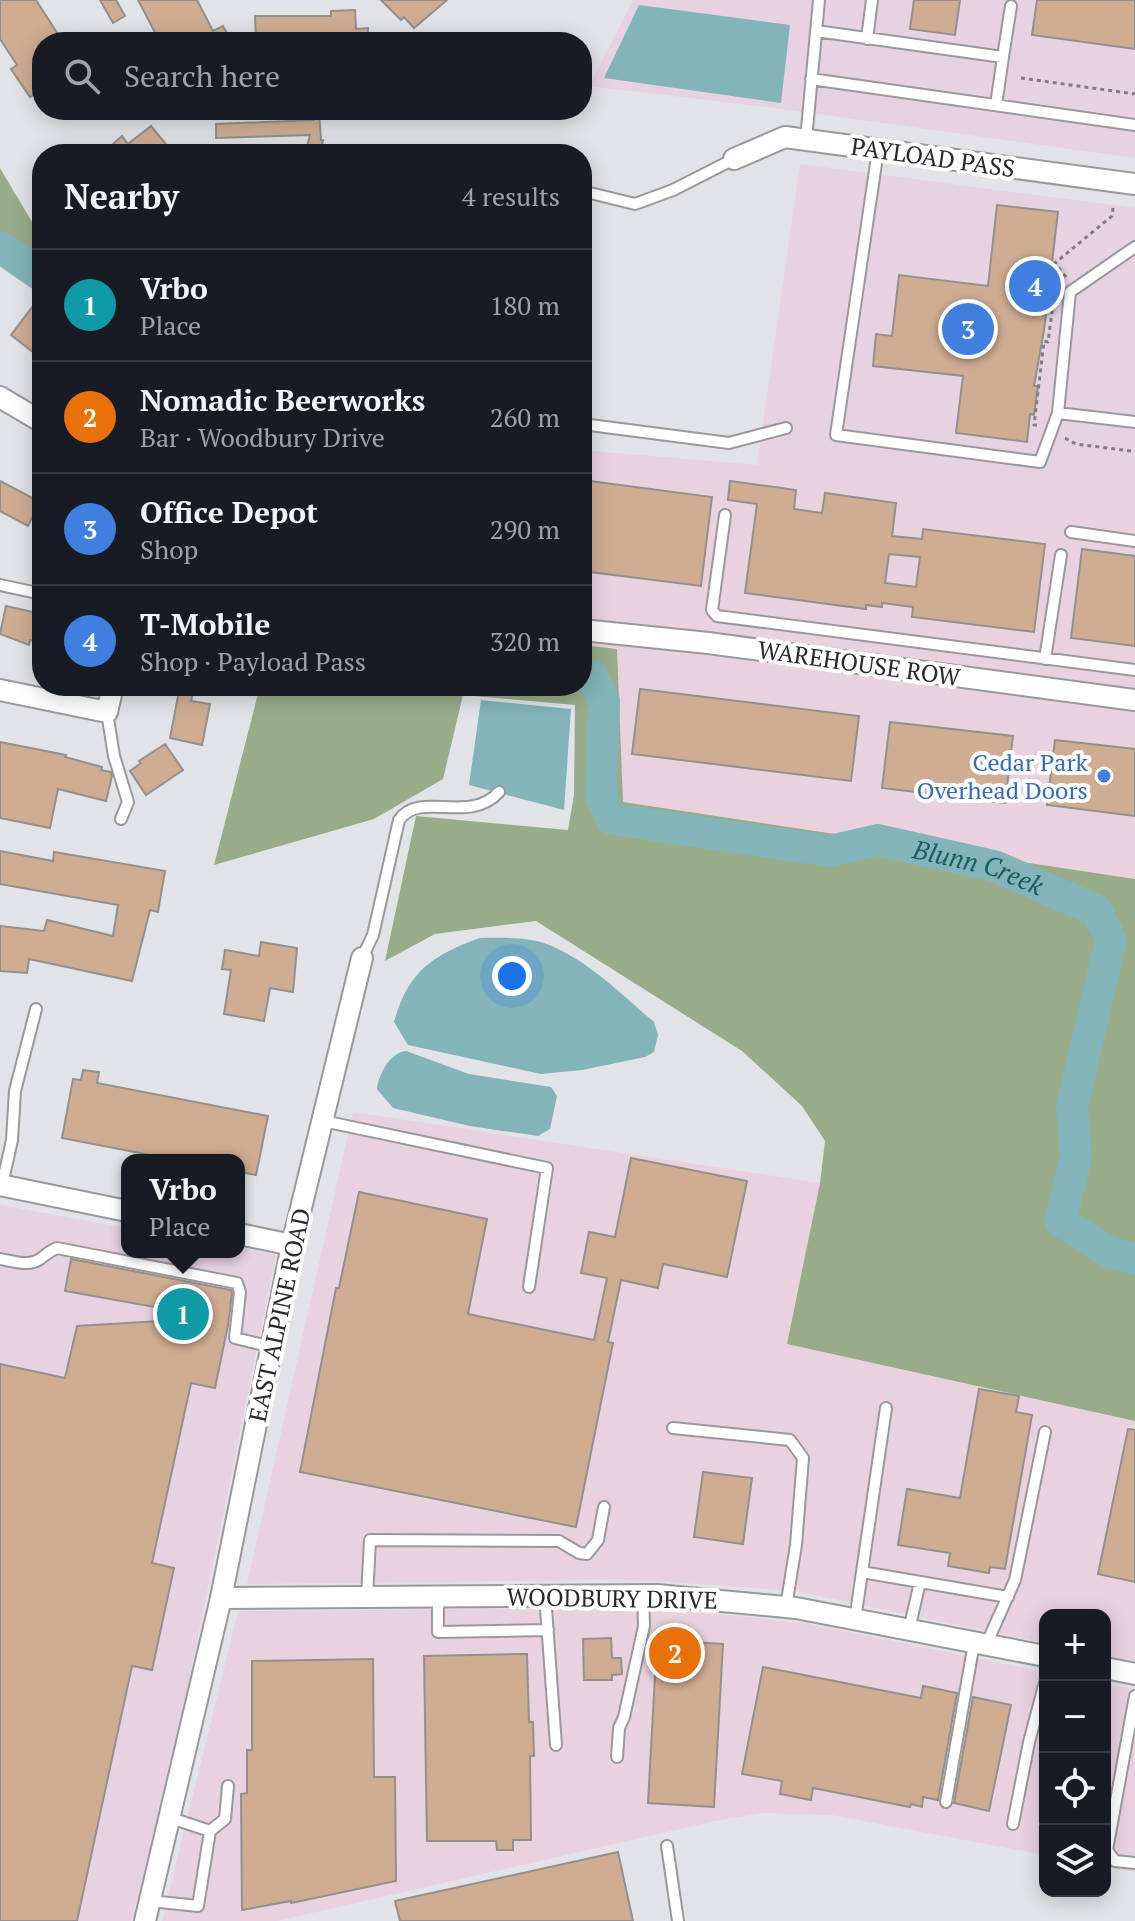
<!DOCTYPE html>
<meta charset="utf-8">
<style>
body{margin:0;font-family:"PT Serif",serif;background:#242831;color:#f1f3f6}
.controls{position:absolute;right:24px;bottom:24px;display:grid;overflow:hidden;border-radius:16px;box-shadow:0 4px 20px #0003}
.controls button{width:72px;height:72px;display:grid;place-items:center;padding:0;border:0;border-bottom:2px solid #363941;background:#171b24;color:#f1f3f6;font:40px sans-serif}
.you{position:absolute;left:512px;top:976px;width:28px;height:28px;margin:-20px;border:6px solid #fff;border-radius:50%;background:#1a73e8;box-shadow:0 0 0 12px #1a73e833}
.badge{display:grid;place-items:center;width:52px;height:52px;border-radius:50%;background:#97741e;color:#fff;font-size:26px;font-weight:700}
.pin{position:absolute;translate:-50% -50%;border:4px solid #fff;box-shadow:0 2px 8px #0006}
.popup{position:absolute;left:121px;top:1154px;width:124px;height:104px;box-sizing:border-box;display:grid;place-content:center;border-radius:16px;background:#171b24;filter:drop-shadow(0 2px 6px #0005);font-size:26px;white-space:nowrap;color:#9ea1a6}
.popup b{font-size:30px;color:#f1f3f6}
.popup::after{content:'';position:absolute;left:50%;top:100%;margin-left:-16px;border:16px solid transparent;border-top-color:#171b24}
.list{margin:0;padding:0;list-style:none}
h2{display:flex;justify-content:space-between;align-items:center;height:104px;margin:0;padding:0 32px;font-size:34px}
h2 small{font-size:26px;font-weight:400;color:#9ea1a6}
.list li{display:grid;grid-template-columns:52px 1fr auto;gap:24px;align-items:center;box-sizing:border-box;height:112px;padding:0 32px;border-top:2px solid #363941}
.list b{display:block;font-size:30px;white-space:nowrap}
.list p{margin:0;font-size:26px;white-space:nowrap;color:#9ea1a6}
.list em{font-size:26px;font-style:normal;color:#9ea1a6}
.icon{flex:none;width:44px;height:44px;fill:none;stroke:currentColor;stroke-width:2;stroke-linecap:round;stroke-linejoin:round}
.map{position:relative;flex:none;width:1135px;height:1921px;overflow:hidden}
.search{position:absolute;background:#171b24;box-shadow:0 4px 20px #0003;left:32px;top:32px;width:560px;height:88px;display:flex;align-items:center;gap:20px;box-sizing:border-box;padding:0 28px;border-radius:32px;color:#9ea1a6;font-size:30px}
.panel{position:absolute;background:#171b24;box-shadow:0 4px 20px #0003;left:32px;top:144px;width:560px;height:552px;border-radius:32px}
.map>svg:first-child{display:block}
</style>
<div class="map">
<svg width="1135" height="1921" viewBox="0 0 1135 1921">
<rect width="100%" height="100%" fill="#e2e3e6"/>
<!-- commercial -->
<path fill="#e7d2e1" d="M 633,0 L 1135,0 L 1135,158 L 775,108 L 589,86 Z
M 800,164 L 1135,208 L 1135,514 L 757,465 Z
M 0,1205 L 127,1228 L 127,1252 L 239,1252 L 239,1248 L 276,1255 L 167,1788 L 131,1921 L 0,1921 Z"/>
<!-- industrial -->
<path fill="#e9d2de" d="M 582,450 L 757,465 L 1135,514 L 1135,879 L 622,802 L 617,650 L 582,645 Z
M 353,1112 L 820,1183 L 787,1344 L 1135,1421 L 1135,1662 L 1105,1655 L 1105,1615 L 1045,1615 L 1045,1643 L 795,1591 L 654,1581 L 593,1580 L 247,1584 Z
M 659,1608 L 804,1623 L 1045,1672 L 1045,1855 L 832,1815 L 764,1813 L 715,1821 L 277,1921 L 162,1921 L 238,1611 Z
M 1105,1684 L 1135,1689 L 1135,1872 L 1105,1867 Z"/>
<!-- forest -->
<path fill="#98ac8a" d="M 0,168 L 32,222 L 42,228 L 42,286 L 0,255 Z
M 582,645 L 617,649 L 623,802 L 1135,879 L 1135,1421 L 787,1344 L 820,1183 L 825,1141 L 802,1106 L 742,1051 L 536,921 L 435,934 L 385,961 L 416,816 L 568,830 L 574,795 L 575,705 L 463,695 L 443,779 L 374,819 L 214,865 L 260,686 L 582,686 Z"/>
<!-- water -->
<path fill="#82b4ba" d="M 639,5 L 790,25 L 781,103 L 604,78 Z
M 481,700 L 571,709 L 564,810 L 469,785 Z
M 480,938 C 504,938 532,936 554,947 C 592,964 623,996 654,1022 L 658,1035 L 654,1052 L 645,1057 L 582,1070 L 541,1074 L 408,1045 L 394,1022 C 408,972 432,955 480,938 Z
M 406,1051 L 469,1074 L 551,1087 L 557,1096 L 550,1129 L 538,1136 L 470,1126 L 393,1108 L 377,1089 C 379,1074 389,1053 406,1051 Z"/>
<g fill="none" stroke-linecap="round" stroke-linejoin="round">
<!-- river -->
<g stroke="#82b4ba" stroke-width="32">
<path d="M 0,247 L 42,276"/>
<path id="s1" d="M 582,675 L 592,676 L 604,701 L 601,797 L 612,819 L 829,851 L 878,840 L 994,866 L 1096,910 L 1111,940 L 1072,1107 L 1076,1158 L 1060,1221 L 1111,1253 L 1135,1259"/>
</g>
</g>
<!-- building -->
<path fill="#cfad93" stroke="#93908e" stroke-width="2" fill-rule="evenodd" d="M 0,0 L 36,0 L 63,42 L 42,42 L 42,89 L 30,97 L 11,69 L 17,65 L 0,39 Z
M 100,0 L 116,0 L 125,16 L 113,23 Z
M 138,0 L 197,0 L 213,31 L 223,26 L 232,42 L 160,42 Z
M 381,0 L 447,0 L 414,28 L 404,17 L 401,20 Z
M 914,0 L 960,0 L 955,35 L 910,29 Z
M 1037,0 L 1135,0 L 1135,49 L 1032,35 Z
M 355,10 L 356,29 L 368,28 L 368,42 L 256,42 L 255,16 L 331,16 L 331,11 Z
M 316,110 L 319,111 L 321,140 L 323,140 L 320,154 L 305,154 L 310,135 L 216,138 L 216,124 L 314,120 Z
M 151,126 L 174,154 L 102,154 L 122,136 L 128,144 Z
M 997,205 L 1058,212 L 1044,330 L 1034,386 L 1038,386 L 1034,415 L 1030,414 L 1027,442 L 956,433 L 963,376 L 873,366 L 876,334 L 892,336 L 899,275 L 988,286 Z
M 42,294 L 42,340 L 33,352 L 11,335 Z
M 582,480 L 712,497 L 701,586 L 582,571 Z
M 0,481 L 40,502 L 28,526 L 0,511 Z
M 730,481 L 796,490 L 794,509 L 822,513 L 825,493 L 896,503 L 892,536 L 922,539 L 923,529 L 1045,544 L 1034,632 L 912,617 L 913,607 L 882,603 L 882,607 L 866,605 L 866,609 L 745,593 L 757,504 L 728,500 ZM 889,554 L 920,557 L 916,587 L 885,583 Z
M 1082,549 L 1135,556 L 1135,646 L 1071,638 Z
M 6,606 L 42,614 L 42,643 L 30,640 L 29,645 L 0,634 Z
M 180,686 L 195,686 L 191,701 L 210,704 L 202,745 L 170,738 Z
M 640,689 L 859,716 L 851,781 L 632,754 Z
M 890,722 L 1013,736 L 1005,803 L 882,788 Z
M 1055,740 L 1135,749 L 1135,816 L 1047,805 Z
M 0,742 L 66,755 L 65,757 L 102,767 L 101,770 L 111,772 L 112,776 L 106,801 L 58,789 L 50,828 L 0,818 Z
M 165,744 L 183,770 L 146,795 L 130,771 L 141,763 L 139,761 Z
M 0,851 L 53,861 L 54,852 L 165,871 L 158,912 L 150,910 L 132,981 L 29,959 L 27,973 L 0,971 L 0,926 L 44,931 L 47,920 L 113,936 L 118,905 L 0,884 Z
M 261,942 L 297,948 L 293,992 L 270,988 L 264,1021 L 224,1014 L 231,970 L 222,969 L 225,950 L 259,956 Z
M 83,1070 L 99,1072 L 97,1083 L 268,1116 L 256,1175 L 239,1172 L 239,1160 L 176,1160 L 62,1138 L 73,1079 L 81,1080 Z
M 631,1158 L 747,1181 L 727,1277 L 663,1264 L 658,1288 L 621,1280 L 608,1342 L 613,1343 L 576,1527 L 300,1472 L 336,1288 L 339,1288 L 359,1192 L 487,1219 L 468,1314 L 594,1340 L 607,1278 L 581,1273 L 589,1232 L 615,1237 Z
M 71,1259 L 231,1290 L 232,1293 L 228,1325 L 215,1388 L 191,1383 L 152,1563 L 174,1568 L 152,1670 L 132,1666 L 77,1921 L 0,1921 L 0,1364 L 65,1378 L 77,1326 L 194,1319 L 194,1314 L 65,1291 Z
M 979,1389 L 1019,1396 L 1016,1412 L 1032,1415 L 1005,1569 L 990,1567 L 989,1573 L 948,1566 L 950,1553 L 898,1545 L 907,1489 L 960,1498 Z
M 1128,1429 L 1135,1430 L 1135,1582 L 1098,1574 Z
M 703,1472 L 752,1478 L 743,1544 L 694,1537 Z
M 611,1638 L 612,1658 L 621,1658 L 622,1674 L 612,1675 L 612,1680 L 584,1680 L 583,1639 Z
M 657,1640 L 723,1644 L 714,1807 L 648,1803 Z
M 527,1654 L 529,1722 L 533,1722 L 534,1756 L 530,1756 L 531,1840 L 513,1840 L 513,1850 L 497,1850 L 496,1841 L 427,1841 L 424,1656 Z
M 373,1659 L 374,1777 L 395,1777 L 396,1881 L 291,1903 L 291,1901 L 242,1910 L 241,1794 L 247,1793 L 247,1750 L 252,1750 L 252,1661 Z
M 763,1667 L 921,1698 L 923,1686 L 957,1693 L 938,1800 L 923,1797 L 922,1807 L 911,1804 L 910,1807 L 813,1788 L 811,1800 L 780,1794 L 782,1781 L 742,1774 Z
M 973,1697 L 1011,1705 L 989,1811 L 954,1803 Z
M 618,1852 L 633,1921 L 400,1921 L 395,1901 Z"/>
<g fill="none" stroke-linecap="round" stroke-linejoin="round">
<defs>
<path id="lane" d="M 816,31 L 1003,57 L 996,105
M 867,39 L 872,0
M 1003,57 L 1011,6
M 811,79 L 1135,125
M 806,140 L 819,0
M 878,150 L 836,435 L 1040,462 L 1058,413
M 582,191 L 635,204 L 673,190 L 734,159
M 1135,247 L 1070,292 L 1058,413 L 1135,422
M 582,424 L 729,443 L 786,428
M 725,515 L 712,610 L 717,616 L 1135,670
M 1071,532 L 1135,541
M 0,585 L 42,594
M 1045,659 L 1061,555
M 107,712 L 114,756 L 128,802 L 121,819
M 362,958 L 373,935 L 399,820 C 420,790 469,825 499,792
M 323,1121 L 547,1168 L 529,1287
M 2,1185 L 12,1140 L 15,1091 L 36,1009
M 0,1259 C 13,1261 29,1267 40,1259 C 46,1255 49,1251 57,1248 L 237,1283 L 240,1292 L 235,1338 L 272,1347
M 673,1428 L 790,1440 L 803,1458 L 796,1545 L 786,1607
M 862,1572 L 886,1408
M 545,1595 L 556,1745
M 438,1596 L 438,1632 L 548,1630
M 367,1597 L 370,1540 L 559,1541 L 579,1553 L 587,1554 L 598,1540 L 604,1507
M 855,1620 L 862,1572 L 1008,1597
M 909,1630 L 920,1582
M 986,1645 L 1015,1580 L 1045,1432
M 1135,1696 L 1107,1850 L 1115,1861 L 1135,1863
M 617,1757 L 619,1728 L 624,1717 L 644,1626 L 643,1595
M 946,1802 L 974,1643
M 1013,1824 L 1029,1742 L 1045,1682
M 210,1831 L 225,1819 L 228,1786
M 667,1846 L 678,1921
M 150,1901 L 198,1906 L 210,1831 L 171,1818"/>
<path id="street" d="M 734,159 L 785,137 L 1135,184
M 0,397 L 42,422
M 582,630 L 708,643 L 1135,700
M 0,690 L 107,712 L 113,686
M 0,1185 L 127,1211
M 239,1234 L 292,1245
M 221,1598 L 657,1595 L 796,1608 L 1045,1656
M 1105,1668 L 1135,1674
M 145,1921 L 221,1598 L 292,1245 L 362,958"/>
</defs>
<!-- lane casing -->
<use href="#lane" stroke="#99999d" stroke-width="14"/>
<!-- street casing -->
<use href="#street" stroke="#99999d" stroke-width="24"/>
<!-- path -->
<path stroke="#7f7f81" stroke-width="3" stroke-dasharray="4 4" stroke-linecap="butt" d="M 1021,78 L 1135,94
M 1066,277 L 1055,263 L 1112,216 L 1113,208
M 1037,425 L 1034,425 L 1044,341 L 1048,342 L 1054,297
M 1065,438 L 1076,444 L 1131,451"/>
<!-- lane -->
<use href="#lane" stroke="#fff" stroke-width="10"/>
<!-- street -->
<use href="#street" stroke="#fff" stroke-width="20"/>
</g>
<!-- markers -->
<circle fill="#3f7fe0" stroke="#fff" stroke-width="3" cx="1104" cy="776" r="8"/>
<g text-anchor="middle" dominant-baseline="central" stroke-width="8" stroke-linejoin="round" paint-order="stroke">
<!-- street labels -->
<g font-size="24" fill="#29292a" stroke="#fff">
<text transform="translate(933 157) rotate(8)">PAYLOAD PASS</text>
<text transform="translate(859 663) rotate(8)">WAREHOUSE ROW</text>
<text transform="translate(279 1315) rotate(-78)">EAST ALPINE ROAD</text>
<text transform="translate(612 1598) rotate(1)">WOODBURY DRIVE</text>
</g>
<!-- shop labels -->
<g font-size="24" fill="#366cbe" stroke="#fff" text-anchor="end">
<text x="1088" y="762">Cedar Park<tspan x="1088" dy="28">Overhead Doors</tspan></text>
</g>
<!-- water labels -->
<g font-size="26" font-style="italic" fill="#195e65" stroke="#fff">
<text stroke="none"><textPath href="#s1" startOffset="532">Blunn Creek</textPath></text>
</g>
</g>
</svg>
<div class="controls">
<button>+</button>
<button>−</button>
<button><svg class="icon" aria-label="locate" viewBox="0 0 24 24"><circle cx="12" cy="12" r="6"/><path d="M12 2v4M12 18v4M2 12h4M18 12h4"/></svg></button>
<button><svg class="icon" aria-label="layers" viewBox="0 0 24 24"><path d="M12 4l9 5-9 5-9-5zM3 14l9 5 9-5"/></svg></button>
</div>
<div class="you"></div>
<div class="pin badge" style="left:183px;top:1314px;background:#0f9aa8">1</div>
<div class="popup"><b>Vrbo</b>Place</div>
<div class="pin badge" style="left:675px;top:1653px;background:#e8710a">2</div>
<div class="pin badge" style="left:968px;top:329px;background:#3f7fe0">3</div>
<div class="pin badge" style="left:1035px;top:286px;background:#3f7fe0">4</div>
<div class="search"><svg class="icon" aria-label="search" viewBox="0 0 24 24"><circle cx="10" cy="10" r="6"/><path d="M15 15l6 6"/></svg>Search here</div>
<section class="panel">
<h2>Nearby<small>4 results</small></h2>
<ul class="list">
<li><span class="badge" style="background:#0f9aa8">1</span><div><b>Vrbo</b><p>Place</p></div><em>180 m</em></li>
<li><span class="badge" style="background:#e8710a">2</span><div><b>Nomadic Beerworks</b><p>Bar · Woodbury Drive</p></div><em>260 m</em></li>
<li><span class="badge" style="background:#3f7fe0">3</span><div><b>Office Depot</b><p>Shop</p></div><em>290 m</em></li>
<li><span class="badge" style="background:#3f7fe0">4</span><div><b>T-Mobile</b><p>Shop · Payload Pass</p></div><em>320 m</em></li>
</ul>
</section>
</div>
